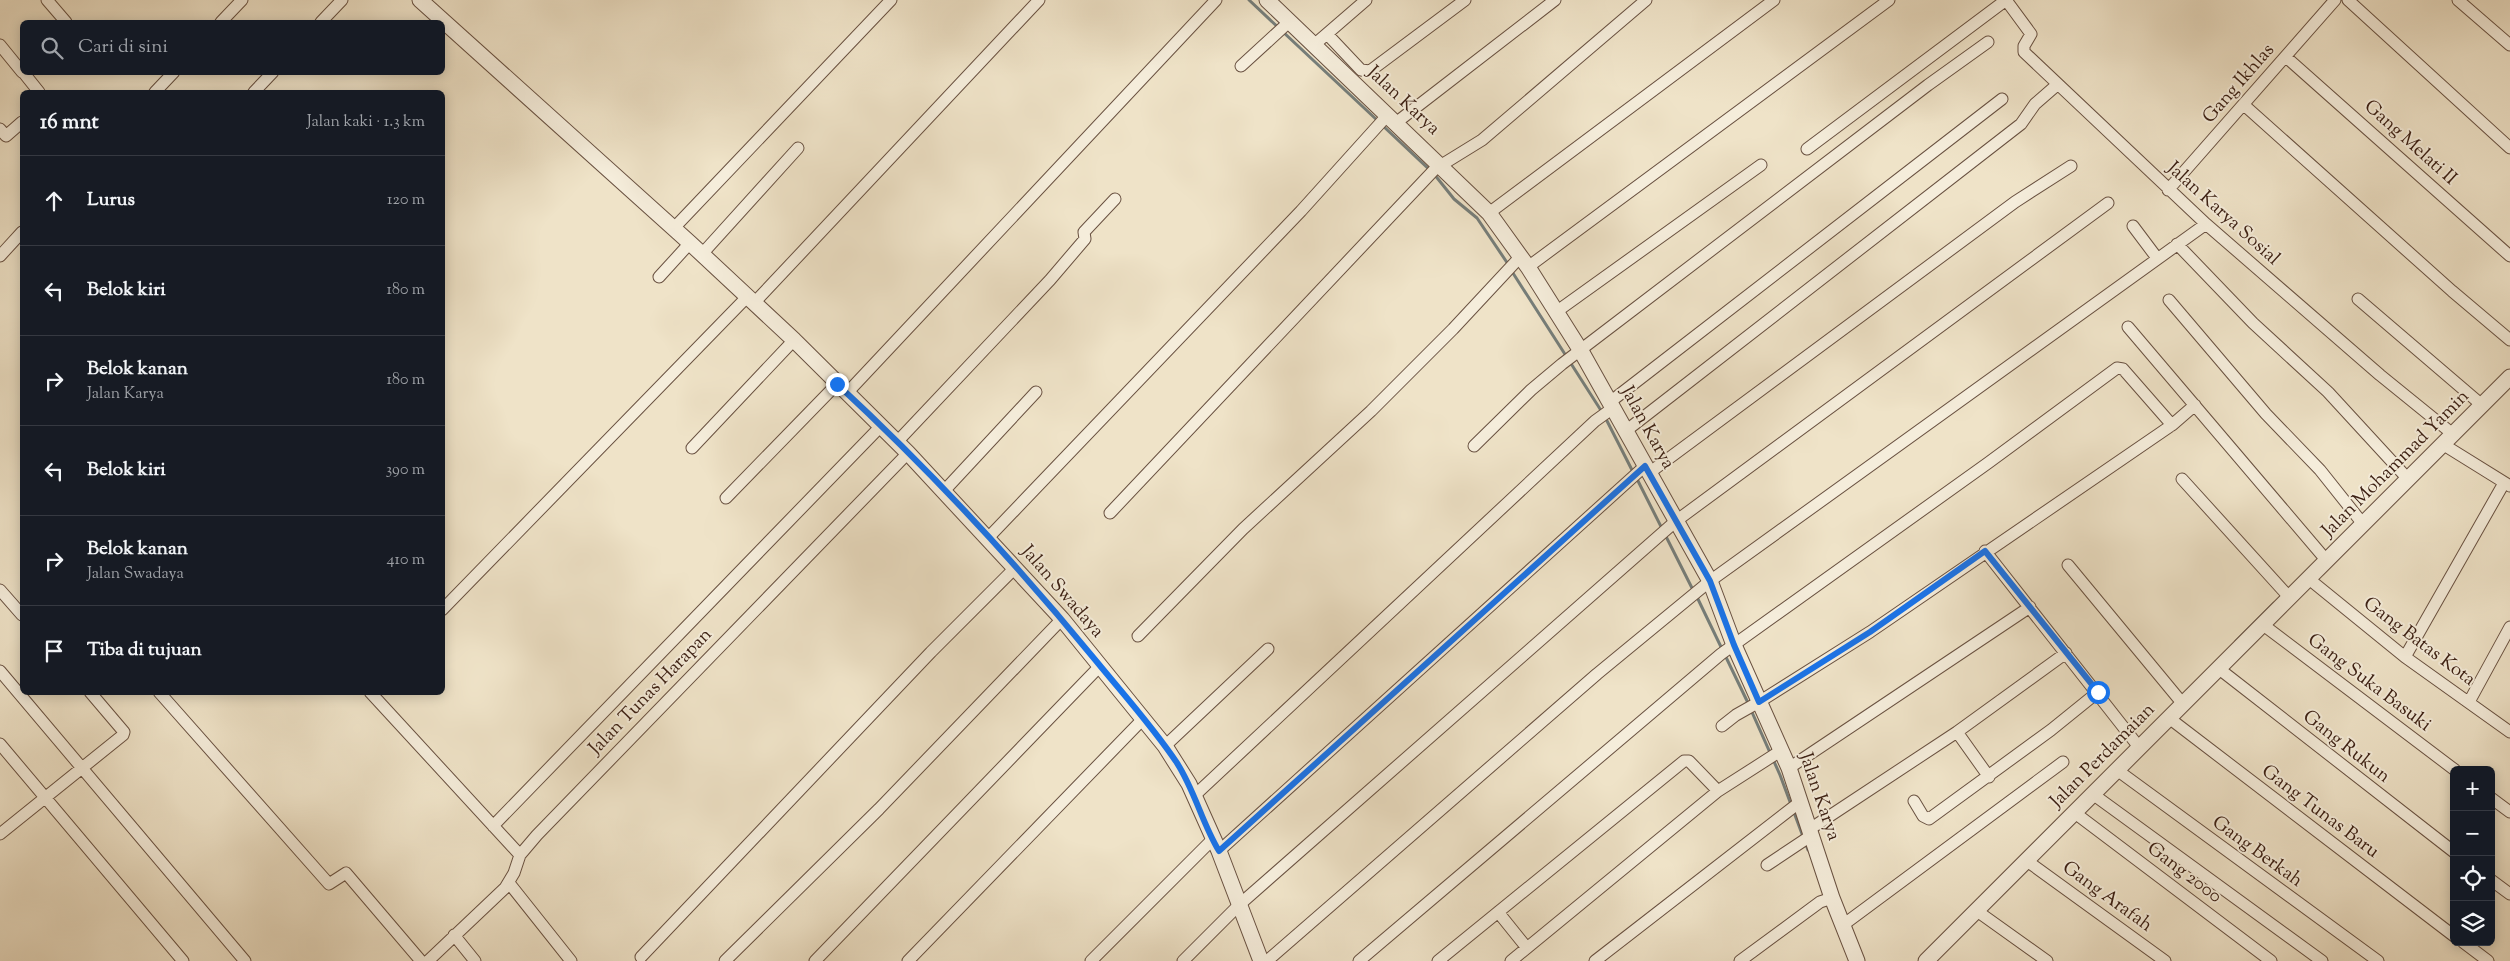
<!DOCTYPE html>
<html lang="id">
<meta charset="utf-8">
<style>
body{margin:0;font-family:"Sorts Mill Goudy",serif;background:#20242c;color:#f1f3f6}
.controls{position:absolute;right:15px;bottom:15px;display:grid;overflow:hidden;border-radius:8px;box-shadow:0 2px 12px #0003}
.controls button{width:45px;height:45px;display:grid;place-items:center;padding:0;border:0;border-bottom:1px solid #363941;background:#171b24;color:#f1f3f6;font:25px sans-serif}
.stop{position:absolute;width:15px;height:15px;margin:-11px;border:4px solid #1a73e8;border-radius:50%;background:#fff}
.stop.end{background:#1a73e8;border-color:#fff;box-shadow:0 1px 5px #0008}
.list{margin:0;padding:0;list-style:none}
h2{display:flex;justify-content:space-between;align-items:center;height:65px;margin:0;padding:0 20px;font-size:21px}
h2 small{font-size:16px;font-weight:400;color:#9ea1a6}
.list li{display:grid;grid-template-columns:32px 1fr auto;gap:15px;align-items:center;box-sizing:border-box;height:90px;padding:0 20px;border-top:1px solid #363941}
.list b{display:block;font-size:19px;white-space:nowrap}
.list p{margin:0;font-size:16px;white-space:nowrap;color:#9ea1a6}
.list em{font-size:16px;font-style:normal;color:#9ea1a6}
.icon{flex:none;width:28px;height:28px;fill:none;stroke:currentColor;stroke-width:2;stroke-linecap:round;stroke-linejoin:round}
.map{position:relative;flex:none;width:2510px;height:961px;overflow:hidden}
.search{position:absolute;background:#171b24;box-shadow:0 2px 12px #0003;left:20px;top:20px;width:425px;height:55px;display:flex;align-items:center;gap:12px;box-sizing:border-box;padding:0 18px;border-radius:8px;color:#9ea1a6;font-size:19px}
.panel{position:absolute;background:#171b24;box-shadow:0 2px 12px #0003;left:20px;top:90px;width:425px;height:605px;border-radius:8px}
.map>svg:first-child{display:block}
</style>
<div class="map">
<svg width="2510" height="961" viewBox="0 0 2510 961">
<rect width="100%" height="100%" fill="#efe3c8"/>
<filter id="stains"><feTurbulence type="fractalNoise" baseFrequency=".004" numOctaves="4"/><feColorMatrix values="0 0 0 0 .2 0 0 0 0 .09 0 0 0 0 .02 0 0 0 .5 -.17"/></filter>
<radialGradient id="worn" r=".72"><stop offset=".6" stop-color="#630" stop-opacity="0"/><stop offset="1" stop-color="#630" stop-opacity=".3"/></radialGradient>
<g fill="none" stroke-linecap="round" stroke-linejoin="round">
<!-- stream -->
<path stroke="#767e7a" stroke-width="3" d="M 1249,0 L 1378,121
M 1382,125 L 1434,174 L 1454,199 L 1477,218 L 1508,264
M 1511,270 L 1602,412
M 1605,417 L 1633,472
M 1636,477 L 1693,590
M 1696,595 L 1749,705
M 2236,641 L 2274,603
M 1751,710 L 1780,775 L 1808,850"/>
<defs>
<path id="minor" d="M 47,0 L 66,22
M 2006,0 L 2031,34 L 2024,46 L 2024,52 L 2206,224 L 2380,375 L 2454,435
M 2348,0 L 2510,148
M 2458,0 L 2510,45
M 221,22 L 242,0
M 321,22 L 342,0
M 1327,34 L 1361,70 L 1370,71 L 1465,0
M 0,45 L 22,72
M 1314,45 L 1366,0
M 2286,57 L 2510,256
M 1241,66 L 1289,22
M 23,72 L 39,92
M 155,92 L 174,72
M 254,92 L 273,72
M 2244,105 L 2452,291 L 2510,340
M 1397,122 L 1555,0
M 0,129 L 6,136 L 22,122
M 1807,149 L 2006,0
M 2168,190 L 2335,0
M 1489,213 L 1774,0
M 2133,226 L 2157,258
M 673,229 L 891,0
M 2177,244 L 2253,323 L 2328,392 L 2408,479
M 702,254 L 798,148
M 0,256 L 22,232
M 1528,267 L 1889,0
M 659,277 L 690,243
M 2358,299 L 2483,406
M 2169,300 L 2266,414 L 2320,470 L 2363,524
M 755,302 L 1039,0
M 1556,312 L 1761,165
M 2128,327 L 2327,561
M 847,393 L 1216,0
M 1610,402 L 2002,99
M 2172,425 L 2195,405
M 1627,430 L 2021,124 L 2035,104 L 2058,84
M 897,442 L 1050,280 L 1085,239 L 1084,232 L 1115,199
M 2444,445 L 2510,486
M 1474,446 L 1531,390 L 1562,364 L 1928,85 L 1988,42
M 692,448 L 794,340
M 1649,473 L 2015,202 L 2071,166
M 2182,479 L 2289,597
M 944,491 L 1036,392
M 726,498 L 837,384
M 1110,513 L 1435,169 L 1482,140 L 1646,0
M 988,538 L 1301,211 L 1384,119 L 1389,117
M 1985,551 L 2139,747
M 2068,565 L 2183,704
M 2309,579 L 2405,657 L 2510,732
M 0,590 L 22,615
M 442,610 L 748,296
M 2262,624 L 2455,770
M 1138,636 L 1243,529 L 1371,411 L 1453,329 L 1521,256
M 2405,657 L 2504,483
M 2218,668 L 2454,852
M 0,671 L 245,961
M 159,692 L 329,884 L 346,873 L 421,961
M 370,692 L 520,855
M 2469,702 L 2510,627
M 2169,718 L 2454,936
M 1957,732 L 1989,777
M 0,744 L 183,961
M 1165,746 L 1268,649
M 1789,768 L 2030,607
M 2117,770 L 2378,961
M 2094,795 L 2322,961
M 1194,796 L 1595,421 L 1613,408
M 2491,798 L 2510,812
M 1914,801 L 1923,816 L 1929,819 L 2051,730 L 2098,692
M 2075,813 L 2271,961
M 493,826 L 881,426
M 1810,829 L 1957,732 L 2066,653
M 0,834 L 123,735 L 124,732 L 90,692
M 1219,851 L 1645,466
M 2027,861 L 2165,961
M 1767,865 L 1812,835
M 2491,880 L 2510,894
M 509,883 L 571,961
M 1977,911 L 2047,961
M 1498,912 L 1527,948
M 1843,925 L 2063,762
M 454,935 L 475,961
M 2463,942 L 2488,961
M 641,957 L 931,652 L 1015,568
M 428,961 L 505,888 L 514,873 L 520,855 L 537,835 L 908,453
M 725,961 L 879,809 L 1062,619
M 815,961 L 1100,666
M 908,961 L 1143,719
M 1091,961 L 1212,840
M 1183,961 L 1239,905 L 1676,521 L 2108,203
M 1267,961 L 1597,674 L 1710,581 L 2206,224
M 1359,961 L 1721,654 L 1988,463 L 2117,368 L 2123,369 L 2172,425 L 1870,632 L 1759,702 L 1736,715 L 1722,726
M 1438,961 L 1684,761 L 1689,761 L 1718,791
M 1511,961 L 1718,791 L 1782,750
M 1595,961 L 1800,802
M 1740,961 L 1820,902 L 1832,898"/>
<path id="tertiary" d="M 420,0 L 690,243 L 794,340 L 908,453 L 1062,619 L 1165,746 L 1189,784 L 1219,851 L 1261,961
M 1267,0 L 1489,213 L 1528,267 L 1581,351 L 1710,581 L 1734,645 L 1789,768 L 1832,898 L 1857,961
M 1926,961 L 2510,377"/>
</defs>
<!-- minor casing -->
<use href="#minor" stroke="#695141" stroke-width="13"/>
<!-- tertiary casing -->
<use href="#tertiary" stroke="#695141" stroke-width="17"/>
<!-- minor -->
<use href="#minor" stroke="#f5eddb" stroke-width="11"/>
<!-- tertiary -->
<use href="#tertiary" stroke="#f5eddb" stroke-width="15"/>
</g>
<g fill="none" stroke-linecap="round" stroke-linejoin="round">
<!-- route -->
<path stroke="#1a73e8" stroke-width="6" d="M 837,384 C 930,470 1017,564 1097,662 C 1124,695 1153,727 1177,763 C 1195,791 1202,823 1219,851 L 1645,466 L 1710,581 L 1734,645 L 1759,702 L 1870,632 L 1985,551 L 2098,692"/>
</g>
<g text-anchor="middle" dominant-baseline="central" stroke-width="4" stroke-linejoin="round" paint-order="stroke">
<!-- street labels -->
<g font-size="19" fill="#3c2014" stroke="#f5eddb">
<text transform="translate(2239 84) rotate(-49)">Gang Ikhlas</text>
<text transform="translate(1403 101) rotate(43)">Jalan Karya</text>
<text transform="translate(2410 143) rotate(42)">Gang Melati II</text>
<text transform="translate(2223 214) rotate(42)">Jalan Karya Sosial</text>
<text transform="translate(1647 428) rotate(61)">Jalan Karya</text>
<text transform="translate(2396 464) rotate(-45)">Jalan Mohammad Yamin</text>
<text transform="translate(1062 592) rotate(49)">Jalan Swadaya</text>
<text transform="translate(2419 642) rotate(37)">Gang Batas Kota</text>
<text transform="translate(2369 683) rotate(37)">Gang Suka Basuki</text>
<text transform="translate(651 692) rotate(-46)">Jalan Tunas Harapan</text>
<text transform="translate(2346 747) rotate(38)">Gang Rukun</text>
<text transform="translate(2103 756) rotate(-45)">Jalan Perdamaian</text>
<text transform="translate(1819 797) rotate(71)">Jalan Karya</text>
<text transform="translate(2320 812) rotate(37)">Gang Tunas Baru</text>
<text transform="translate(2257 852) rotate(36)">Gang Berkah</text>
<text transform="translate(2184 873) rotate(37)">Gang 2000</text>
<text transform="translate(2107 897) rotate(36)">Gang Arafah</text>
</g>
</g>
<rect width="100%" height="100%" filter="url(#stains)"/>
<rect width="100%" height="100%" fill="url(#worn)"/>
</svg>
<div class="controls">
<button>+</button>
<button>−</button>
<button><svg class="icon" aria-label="locate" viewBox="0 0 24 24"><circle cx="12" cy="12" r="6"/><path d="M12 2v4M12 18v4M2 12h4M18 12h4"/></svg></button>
<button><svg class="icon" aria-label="layers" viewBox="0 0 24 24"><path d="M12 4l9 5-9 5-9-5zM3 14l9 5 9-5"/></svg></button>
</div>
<div class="stop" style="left:2098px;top:692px"></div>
<div class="stop end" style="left:837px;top:384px"></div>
<div class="search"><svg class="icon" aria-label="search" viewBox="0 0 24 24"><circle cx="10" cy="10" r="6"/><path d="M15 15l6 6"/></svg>Cari di sini</div>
<section class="panel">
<h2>16 mnt<small>Jalan kaki · 1.3 km</small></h2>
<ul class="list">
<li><svg class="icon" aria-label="ahead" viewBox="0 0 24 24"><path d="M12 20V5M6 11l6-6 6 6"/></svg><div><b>Lurus</b></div><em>120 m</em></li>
<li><svg class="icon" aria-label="left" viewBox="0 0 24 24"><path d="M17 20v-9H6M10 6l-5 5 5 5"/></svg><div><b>Belok kiri</b></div><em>180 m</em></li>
<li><svg class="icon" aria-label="right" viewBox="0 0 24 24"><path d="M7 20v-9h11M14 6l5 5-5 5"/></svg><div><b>Belok kanan</b><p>Jalan Karya</p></div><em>180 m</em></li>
<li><svg class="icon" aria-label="left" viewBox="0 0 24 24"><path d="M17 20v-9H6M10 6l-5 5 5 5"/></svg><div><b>Belok kiri</b></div><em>390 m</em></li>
<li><svg class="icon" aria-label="right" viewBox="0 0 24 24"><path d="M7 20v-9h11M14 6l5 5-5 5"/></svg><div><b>Belok kanan</b><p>Jalan Swadaya</p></div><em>410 m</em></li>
<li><svg class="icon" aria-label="arrive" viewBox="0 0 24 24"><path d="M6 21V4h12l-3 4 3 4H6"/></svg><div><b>Tiba di tujuan</b></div></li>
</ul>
</section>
</div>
